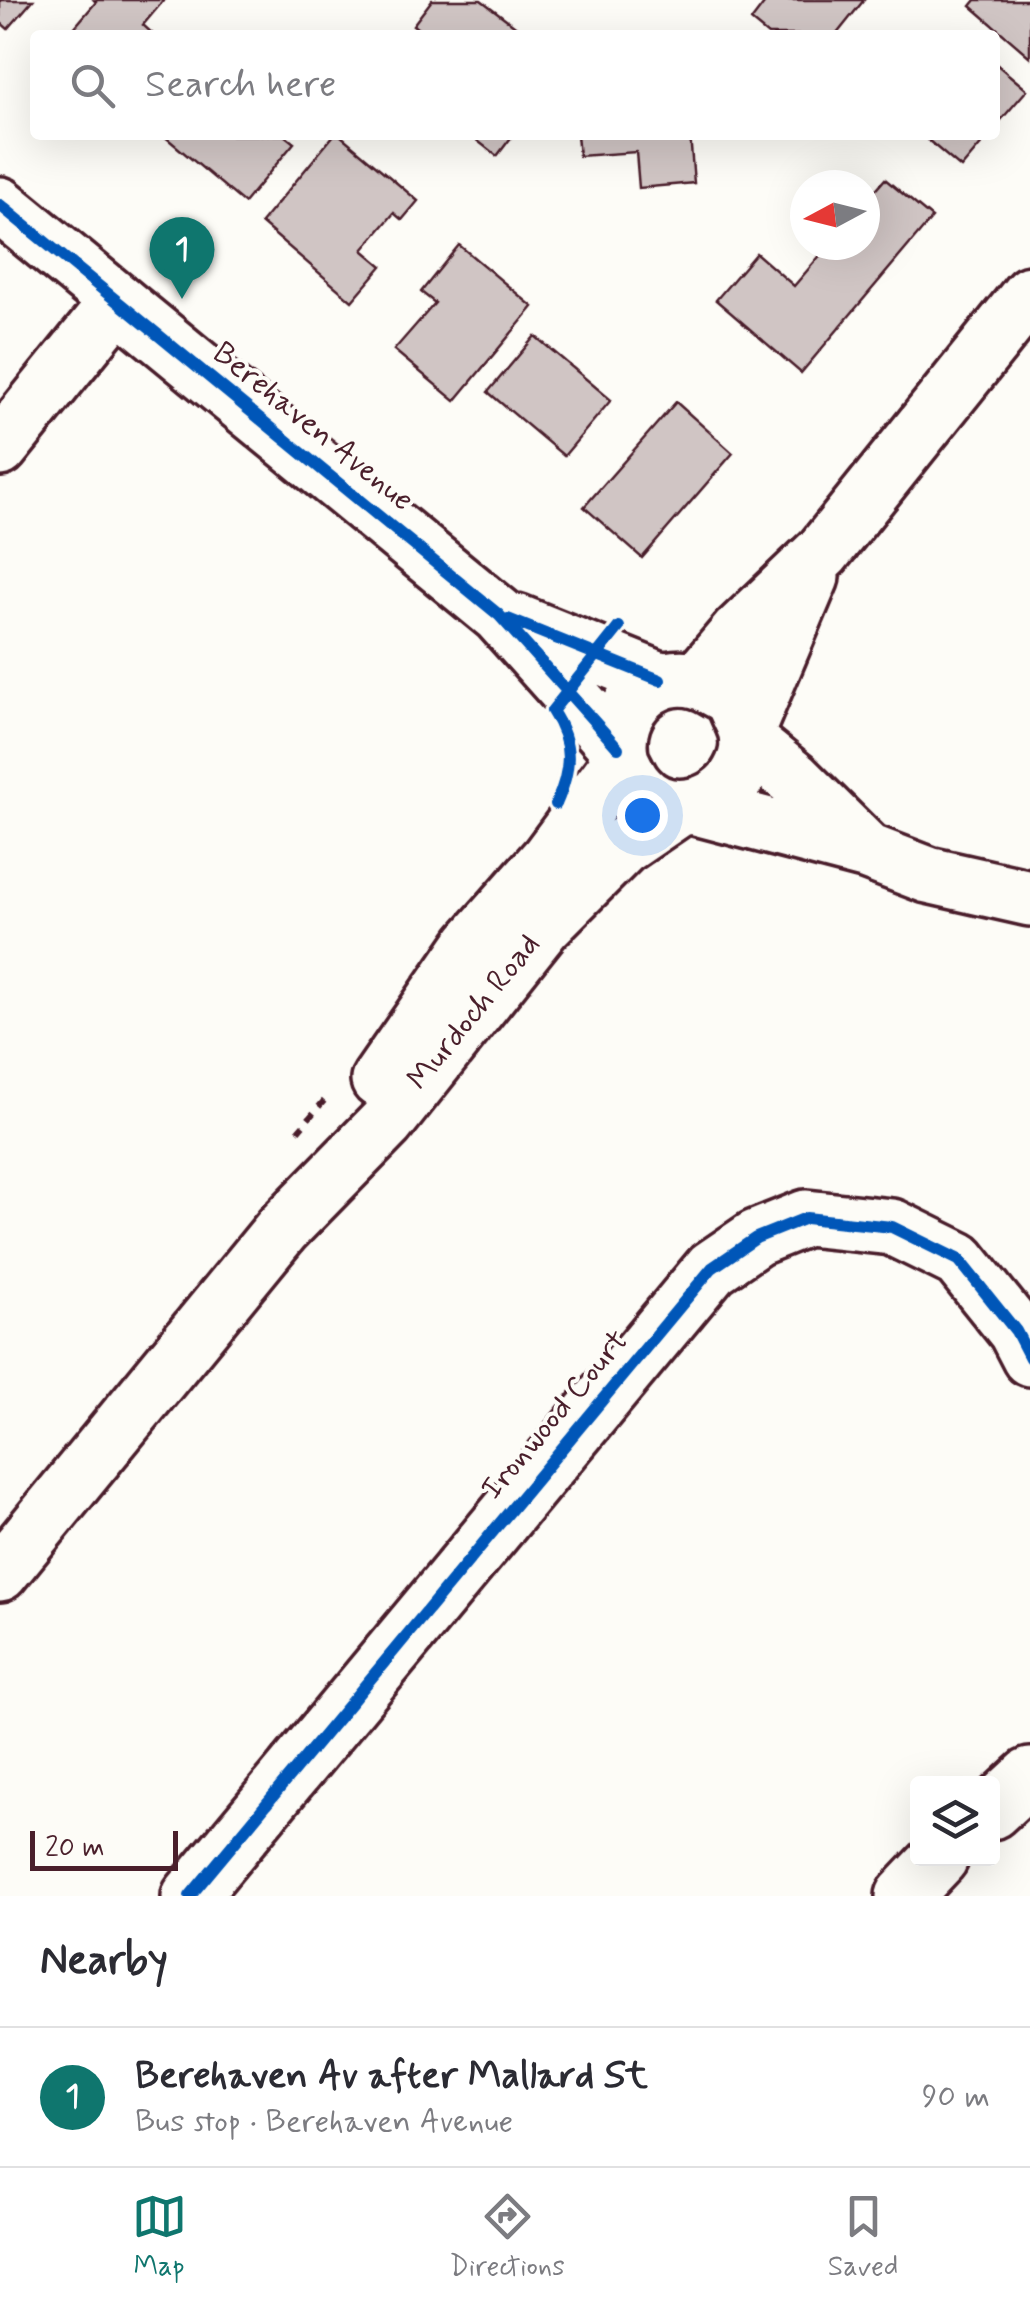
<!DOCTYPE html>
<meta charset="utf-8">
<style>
body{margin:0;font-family:Mynerve,sans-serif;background:#f2f2f3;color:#2b2b33}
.controls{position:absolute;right:30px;bottom:30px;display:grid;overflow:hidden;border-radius:10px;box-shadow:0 10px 40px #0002}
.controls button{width:90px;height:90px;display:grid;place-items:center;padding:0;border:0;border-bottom:2px solid #e1e1e2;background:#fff;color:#2b2b33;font:50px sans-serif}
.compass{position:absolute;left:790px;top:170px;width:90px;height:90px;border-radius:50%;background:#fff;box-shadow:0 10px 40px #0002;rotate:263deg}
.scale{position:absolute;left:30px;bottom:25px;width:148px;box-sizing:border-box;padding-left:10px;border:5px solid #4a1f2b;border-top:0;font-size:28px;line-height:35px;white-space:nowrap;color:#4a1f2b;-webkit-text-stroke:8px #fdfcf7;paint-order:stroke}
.you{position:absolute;left:642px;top:815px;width:35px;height:35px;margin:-25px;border:8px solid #fff;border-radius:50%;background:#1a73e8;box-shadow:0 0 0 15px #1a73e833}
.badge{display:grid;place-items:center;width:65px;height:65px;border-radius:50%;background:#0f766e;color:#fff;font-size:32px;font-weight:700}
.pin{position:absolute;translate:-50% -82px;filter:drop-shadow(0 2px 5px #0008)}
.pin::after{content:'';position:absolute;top:52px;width:35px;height:30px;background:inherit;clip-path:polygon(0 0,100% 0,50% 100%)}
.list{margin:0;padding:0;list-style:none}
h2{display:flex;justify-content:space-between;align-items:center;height:130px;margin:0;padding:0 40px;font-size:42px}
h2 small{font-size:32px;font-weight:400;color:#7c7c81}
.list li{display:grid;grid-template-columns:65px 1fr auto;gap:30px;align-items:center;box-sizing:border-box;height:140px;padding:0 40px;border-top:2px solid #e1e1e2}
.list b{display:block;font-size:38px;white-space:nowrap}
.list p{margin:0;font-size:32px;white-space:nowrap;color:#7c7c81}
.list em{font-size:32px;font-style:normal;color:#7c7c81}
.icon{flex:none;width:55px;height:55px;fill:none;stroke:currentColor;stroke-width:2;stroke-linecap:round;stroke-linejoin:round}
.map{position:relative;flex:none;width:1030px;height:1896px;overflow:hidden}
.search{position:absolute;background:#fff;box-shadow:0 10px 40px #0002;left:30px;right:30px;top:30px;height:110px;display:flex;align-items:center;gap:25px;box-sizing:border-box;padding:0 35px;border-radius:10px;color:#7c7c81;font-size:38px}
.sheet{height:270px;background:#fff}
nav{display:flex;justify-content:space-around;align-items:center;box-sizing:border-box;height:140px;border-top:2px solid #e1e1e2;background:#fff;font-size:28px;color:#7c7c81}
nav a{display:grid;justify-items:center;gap:5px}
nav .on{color:#0f766e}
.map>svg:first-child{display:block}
</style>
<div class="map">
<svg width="1030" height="1896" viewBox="0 0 1030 1896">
<rect width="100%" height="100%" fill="#fdfcf7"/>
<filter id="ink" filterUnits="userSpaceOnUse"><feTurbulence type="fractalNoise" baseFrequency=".01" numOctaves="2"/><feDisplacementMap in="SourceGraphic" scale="20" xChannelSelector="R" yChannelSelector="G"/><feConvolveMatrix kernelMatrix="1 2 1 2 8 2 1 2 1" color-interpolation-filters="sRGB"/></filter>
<g filter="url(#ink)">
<!-- building -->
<path fill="#d0c5c4" stroke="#4a1f2b" stroke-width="2.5" d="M 0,0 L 33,0 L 8,29 L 0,22 Z
M 94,0 L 164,0 L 143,25 L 154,35 L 68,35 L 96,2 Z
M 432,0 L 481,0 L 527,35 L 426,35 L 413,25 Z
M 767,0 L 864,0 L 836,35 L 768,35 L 751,21 Z
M 976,0 L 1030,0 L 1030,57 L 971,6 Z
M 995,63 L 1027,90 L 995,127 Z
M 163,135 L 284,135 L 294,143 L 244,203 Z
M 334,135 L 340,135 L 418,201 L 402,220 L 394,213 L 363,250 L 382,266 L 352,301 L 261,223 Z
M 470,135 L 513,135 L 497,156 Z
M 577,135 L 690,135 L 694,183 L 639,188 L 636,152 L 579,156 Z
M 922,135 L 989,135 L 961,168 Z
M 885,179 L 932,218 L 801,373 L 716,300 L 756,253 L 794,286 L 829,245 L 865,245 L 865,202 Z
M 459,245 L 533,307 L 455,401 L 394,350 L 435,303 L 421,292 Z
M 535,336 L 611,400 L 564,456 L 488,392 Z
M 676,402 L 733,453 L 642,558 L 584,507 Z"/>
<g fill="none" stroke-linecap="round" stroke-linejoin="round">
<defs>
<path id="minor" d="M 0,448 L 118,302
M 992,1811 L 1030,1776
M 190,1896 L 712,1268 L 756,1238 L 806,1218 L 892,1227 L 959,1260 L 1016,1331 L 1030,1358
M 904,1896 L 940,1858"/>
<path id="tertiary" d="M 0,205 L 499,615 L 618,748
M 516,622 L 660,680
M 748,742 L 795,780 L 866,850
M 696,807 L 868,852 L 928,875 L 1030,898"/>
<path id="secondary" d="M 699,679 L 738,633 L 823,552 L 1030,294
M 747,729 L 811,577
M 379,1080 L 473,944 L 549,858 L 621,761 C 608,706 661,658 713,687 C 719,691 728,694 732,700 C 736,705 739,714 742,720 C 751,737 749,756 740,772 C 721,808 666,822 637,788 C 630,781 626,770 621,761
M 0,1573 L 282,1229 L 386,1123 L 543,926 L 622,847 L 679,808"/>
</defs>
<!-- minor casing -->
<use href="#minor" stroke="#4a1f2b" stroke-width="62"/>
<!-- tertiary casing -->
<use href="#tertiary" stroke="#4a1f2b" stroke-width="62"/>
<!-- secondary casing -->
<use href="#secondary" stroke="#4a1f2b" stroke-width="62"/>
<!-- path -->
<path stroke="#4a1f2b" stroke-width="6" stroke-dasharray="8 8" stroke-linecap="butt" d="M 298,1131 L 329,1095"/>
<!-- minor -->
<use href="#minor" stroke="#fdfcf7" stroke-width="55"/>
<!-- tertiary -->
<use href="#tertiary" stroke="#fdfcf7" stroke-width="55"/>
<!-- secondary -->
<use href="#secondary" stroke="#fdfcf7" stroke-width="55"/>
<defs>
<path id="cycleway" d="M 0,205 L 499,615 L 618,748
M 508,619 L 660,680
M 556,804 C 571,770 574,744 552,711 L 619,627
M 190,1896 L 712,1268 L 756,1238 L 806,1218 L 892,1227 L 959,1260 L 1016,1331 L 1030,1358"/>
</defs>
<!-- cycleway casing -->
<use href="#cycleway" stroke="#fdfcf7" stroke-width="19"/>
<!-- cycleway -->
<use href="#cycleway" stroke="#0057b8" stroke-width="12"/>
</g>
</g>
<g text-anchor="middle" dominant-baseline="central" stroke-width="8" stroke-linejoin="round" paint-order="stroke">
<!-- street labels -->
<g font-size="32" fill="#4a1f2b" stroke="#fdfcf7">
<text transform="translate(313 427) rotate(39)">Berehaven Avenue</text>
<text transform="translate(474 1012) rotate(-51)">Murdoch Road</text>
<text transform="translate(555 1415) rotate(-50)">Ironwood Court</text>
</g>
</g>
</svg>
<div class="controls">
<button><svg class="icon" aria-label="layers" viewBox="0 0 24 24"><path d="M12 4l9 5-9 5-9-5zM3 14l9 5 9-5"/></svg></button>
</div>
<svg class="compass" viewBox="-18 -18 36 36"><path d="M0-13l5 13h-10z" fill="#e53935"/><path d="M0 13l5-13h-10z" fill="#7c7c81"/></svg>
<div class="scale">20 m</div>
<div class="you"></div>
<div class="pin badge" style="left:182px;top:299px">1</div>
<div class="search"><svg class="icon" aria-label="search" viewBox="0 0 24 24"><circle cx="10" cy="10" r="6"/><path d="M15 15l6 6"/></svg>Search here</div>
</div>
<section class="sheet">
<h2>Nearby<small></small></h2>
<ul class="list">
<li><span class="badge">1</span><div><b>Berehaven Av after Mallard St</b><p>Bus stop · Berehaven Avenue</p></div><em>90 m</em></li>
</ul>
</section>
<nav>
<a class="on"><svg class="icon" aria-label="map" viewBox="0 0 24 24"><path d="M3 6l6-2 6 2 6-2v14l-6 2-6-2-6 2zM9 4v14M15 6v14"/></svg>Map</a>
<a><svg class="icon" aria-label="directions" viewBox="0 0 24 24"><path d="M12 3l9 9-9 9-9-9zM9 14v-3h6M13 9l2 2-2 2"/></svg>Directions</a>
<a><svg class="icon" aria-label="saved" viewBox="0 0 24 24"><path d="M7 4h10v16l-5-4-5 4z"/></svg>Saved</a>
</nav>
